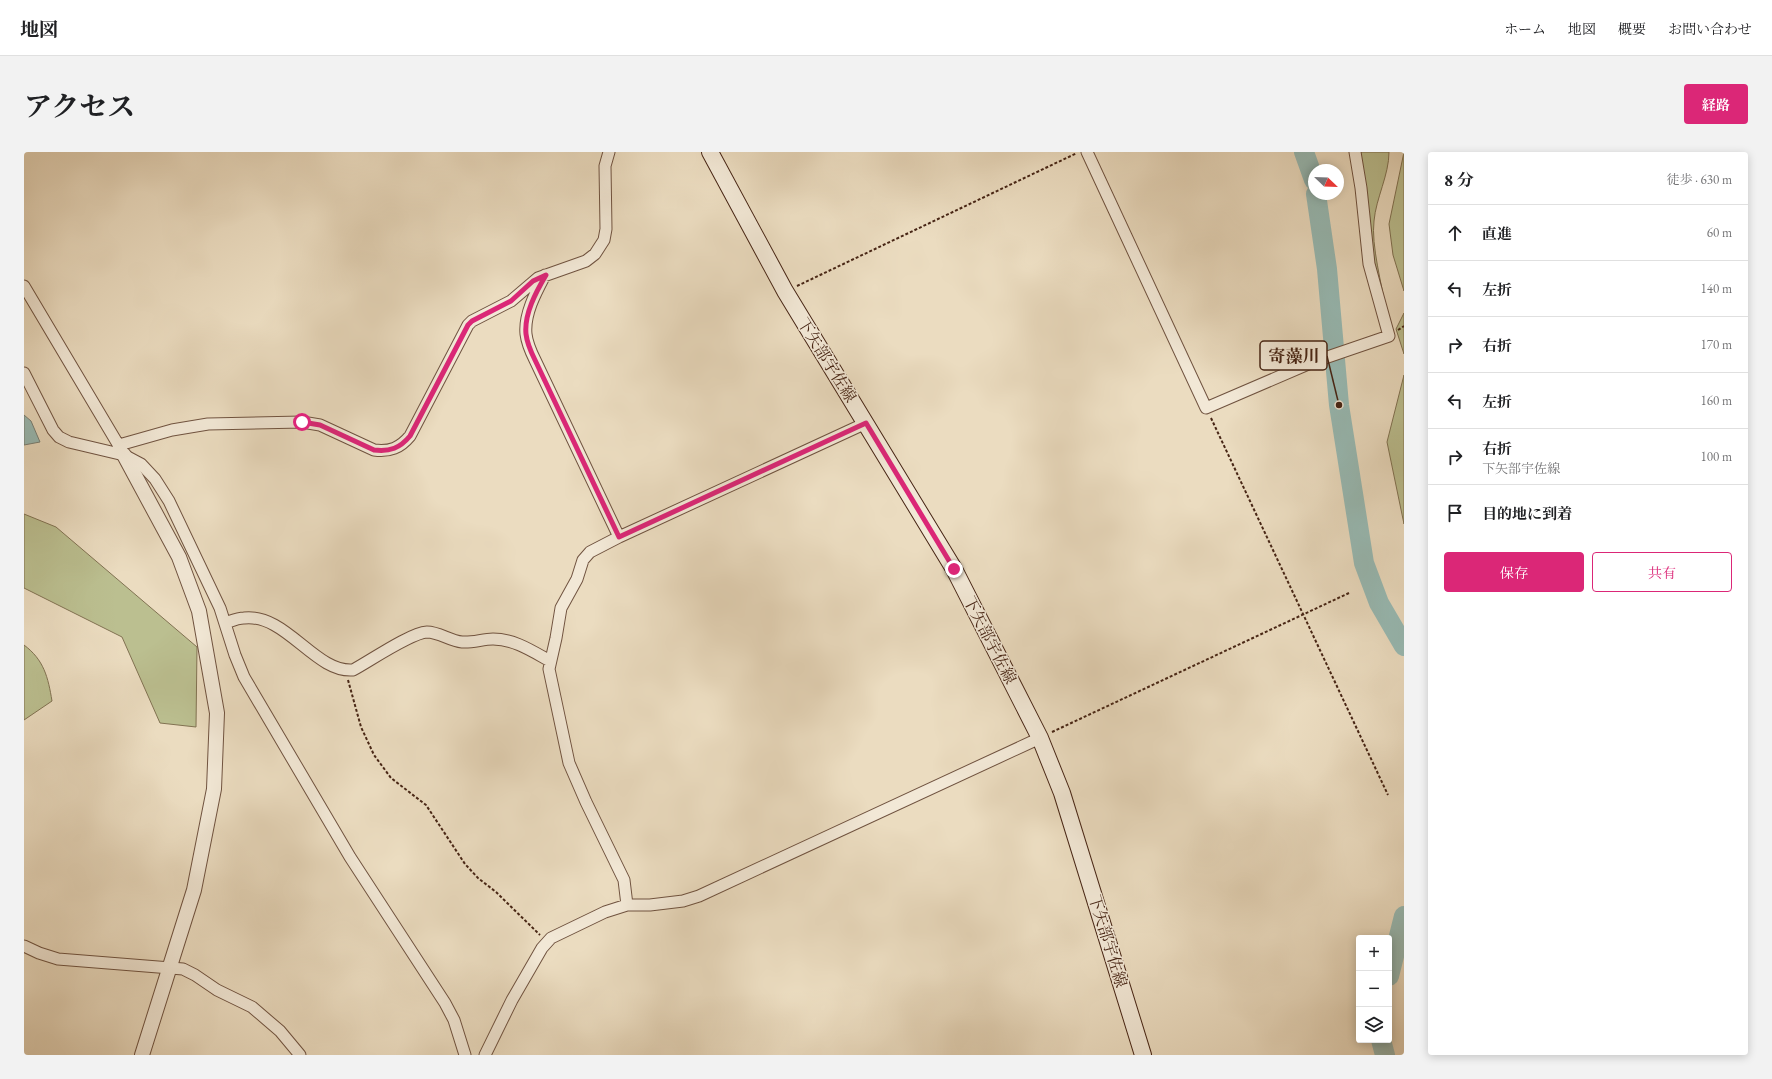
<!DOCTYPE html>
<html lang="ja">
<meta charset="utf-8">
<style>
body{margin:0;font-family:"EB Garamond","Noto Serif JP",serif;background:#f2f2f2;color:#202124}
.controls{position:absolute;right:12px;bottom:12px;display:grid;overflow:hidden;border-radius:4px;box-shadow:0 2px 10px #0003}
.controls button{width:36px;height:36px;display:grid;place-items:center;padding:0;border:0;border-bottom:1px solid #e0e0e0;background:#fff;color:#202124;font:20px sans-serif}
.compass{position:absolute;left:1284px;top:12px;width:36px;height:36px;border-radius:50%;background:#fff;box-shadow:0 2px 10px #0003;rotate:113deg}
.stop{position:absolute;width:12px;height:12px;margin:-9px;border:3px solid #db2777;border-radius:50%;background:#fff}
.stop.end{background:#db2777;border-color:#fff;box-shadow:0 1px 4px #0008}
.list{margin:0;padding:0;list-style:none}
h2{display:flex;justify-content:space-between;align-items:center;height:52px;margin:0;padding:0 16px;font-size:17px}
h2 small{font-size:13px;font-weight:400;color:#757577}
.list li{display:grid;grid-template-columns:26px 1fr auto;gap:12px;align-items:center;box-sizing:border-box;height:56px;padding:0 16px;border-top:1px solid #e0e0e0}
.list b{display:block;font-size:15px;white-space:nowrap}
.list p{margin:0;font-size:13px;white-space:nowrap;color:#757577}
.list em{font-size:13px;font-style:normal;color:#757577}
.actions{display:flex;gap:8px;padding:12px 16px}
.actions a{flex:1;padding:9px 0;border:1px solid #db2777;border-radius:4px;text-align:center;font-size:14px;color:#db2777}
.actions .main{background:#db2777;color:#fff}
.icon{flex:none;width:22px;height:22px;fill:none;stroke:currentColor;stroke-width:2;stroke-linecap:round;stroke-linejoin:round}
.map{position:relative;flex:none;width:1380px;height:903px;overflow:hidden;border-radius:4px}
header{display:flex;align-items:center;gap:24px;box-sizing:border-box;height:56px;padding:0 20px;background:#fff;border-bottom:1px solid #e0e0e0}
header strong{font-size:19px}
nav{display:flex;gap:22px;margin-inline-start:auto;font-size:14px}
.intro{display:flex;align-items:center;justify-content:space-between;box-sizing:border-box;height:96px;padding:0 24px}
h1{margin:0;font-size:28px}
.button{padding:10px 18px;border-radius:4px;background:#db2777;color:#fff;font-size:14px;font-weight:700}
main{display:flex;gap:24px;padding:0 24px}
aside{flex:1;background:#fff;border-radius:4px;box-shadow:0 2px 10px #0003}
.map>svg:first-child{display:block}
</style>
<header>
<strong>地図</strong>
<nav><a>ホーム</a><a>地図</a><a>概要</a><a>お問い合わせ</a></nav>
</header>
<div class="intro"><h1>アクセス</h1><a class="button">経路</a></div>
<main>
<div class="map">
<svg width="1380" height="903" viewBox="0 0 1380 903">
<rect width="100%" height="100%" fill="#ebdcc0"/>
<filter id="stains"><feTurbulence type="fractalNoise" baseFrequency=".005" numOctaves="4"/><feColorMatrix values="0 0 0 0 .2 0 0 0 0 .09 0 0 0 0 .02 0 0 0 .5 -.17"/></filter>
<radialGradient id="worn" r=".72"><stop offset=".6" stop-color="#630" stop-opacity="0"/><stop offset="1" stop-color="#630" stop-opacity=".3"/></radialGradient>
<!-- green -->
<path fill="#bbbf90" stroke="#817252" d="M 1332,0 L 1365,0 C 1365,23 1352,46 1350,69 C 1347,93 1358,133 1362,158 L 1346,96 Z
M 1380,0 L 1380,139 L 1369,103 L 1365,72 Z
M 1380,161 L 1380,202 L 1372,177 Z
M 1380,223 L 1380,372 L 1363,290 Z
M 0,362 L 32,375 L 173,495 L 172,575 L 136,571 L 98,485 L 0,436 Z
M 0,493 C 20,508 24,525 28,549 L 0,568 Z"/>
<!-- water -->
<path fill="#98bbb5" stroke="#787f75" d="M 0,263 L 7,269 L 16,290 L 0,293 Z"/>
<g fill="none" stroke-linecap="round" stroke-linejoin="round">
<!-- river -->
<path stroke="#98bbb5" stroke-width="20" d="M 1280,0 L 1290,28
M 1292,42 L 1303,117 L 1315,253 L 1340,411 L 1355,451 L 1380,494
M 1365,824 L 1380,764
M 1357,888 L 1361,903"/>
<defs>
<path id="minor" d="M 1063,0 L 1182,256 L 1289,210 L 1365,184 L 1345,112 L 1337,36 L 1331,0
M 521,123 C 512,140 500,162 502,182 C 503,191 507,200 511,208 L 595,385
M 0,134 L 98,299
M 0,221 L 29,278 L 35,285 L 45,290 L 100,303 L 117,312 L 131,327 L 145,349 L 196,456 L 211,503 L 220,525 L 326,705 L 421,851 L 430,868 L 441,903
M 95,293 L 148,278 L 184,272 L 278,270 L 296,273 L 350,298 C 366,300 376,296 386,284 L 444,173 L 448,169 L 487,149 L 514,126 L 562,109 L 571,102 L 580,88 L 582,77 L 581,14 L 585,0
M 201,471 C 207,469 214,466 220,466 C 262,461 291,521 329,518 C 346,509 386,481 403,480 C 415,480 426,489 438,490 C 448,491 459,487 469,487 C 490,487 508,499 526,509
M 603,753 L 600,728 L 562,650 L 545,611 L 525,517 L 532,486 L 537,456 L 553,427 L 559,408 L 566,400 L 595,385 L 842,271
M 0,794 L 15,801 L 34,807 L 159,817 L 171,823 L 193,838 L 228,855 L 256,879 L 276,903
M 461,903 L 488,848 L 518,796 L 527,786 L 581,760 L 603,753 L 626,753 L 659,749 L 675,744 L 1016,586"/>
<path id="tertiary" d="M 100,303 L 155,405 L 175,459 L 193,561 L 190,637 L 170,738 L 118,903"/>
<path id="secondary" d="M 686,0 L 761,139 L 930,417 L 1016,586 L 1038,641 L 1119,903"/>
</defs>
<!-- minor casing -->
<use href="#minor" stroke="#705340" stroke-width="13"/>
<!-- tertiary casing -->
<use href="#tertiary" stroke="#705340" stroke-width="16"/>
<!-- secondary casing -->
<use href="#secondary" stroke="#472515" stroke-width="18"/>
<!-- path -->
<path stroke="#472515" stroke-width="2" stroke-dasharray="3 2" stroke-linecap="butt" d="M 773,134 L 1053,1
M 1374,178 L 1380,174
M 1187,266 L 1364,643
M 324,528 L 337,575 L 350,603 L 367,626 L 402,653 L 441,712 L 454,726 L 472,740 L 516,783
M 1028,580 L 1325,441"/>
<!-- minor -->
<use href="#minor" stroke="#f2e8d6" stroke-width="11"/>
<!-- tertiary -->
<use href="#tertiary" stroke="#f2e8d6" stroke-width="14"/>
<!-- secondary -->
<use href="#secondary" stroke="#f2e8d6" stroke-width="16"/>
</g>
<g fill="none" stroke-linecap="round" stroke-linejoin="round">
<!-- route -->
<path stroke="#db2777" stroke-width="5" d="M 278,270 L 296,273 L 350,298 C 366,300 376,296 386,284 L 444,173 L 448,169 L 487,149 L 509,129 L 522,123 C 512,140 500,162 502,182 C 503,191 507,200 511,208 L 595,385 L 842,271 L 930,417"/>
</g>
<g text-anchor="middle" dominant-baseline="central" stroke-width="3" stroke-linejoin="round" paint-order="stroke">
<!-- street labels -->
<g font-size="16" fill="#472515" stroke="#f2e8d6">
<text transform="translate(803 208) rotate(58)">下矢部宇佐線</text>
<text transform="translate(966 488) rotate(63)">下矢部宇佐線</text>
<text transform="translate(1084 789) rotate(73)">下矢部宇佐線</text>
</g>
</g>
<!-- callouts -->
<path fill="none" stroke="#472515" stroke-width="1.5" d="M1315 253L1303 204"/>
<circle fill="#472515" stroke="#f2e8d6" stroke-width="1.5" cx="1315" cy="253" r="4"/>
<rect fill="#f2e8d6" stroke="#472515" stroke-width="1.5" x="1236" y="189" width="67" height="29" rx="4"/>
<g font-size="17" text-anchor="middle" font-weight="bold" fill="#472515">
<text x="1270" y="210">寄藻川</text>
</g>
<rect width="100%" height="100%" filter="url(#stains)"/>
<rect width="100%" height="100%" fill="url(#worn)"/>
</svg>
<div class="controls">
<button>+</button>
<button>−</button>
<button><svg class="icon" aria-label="layers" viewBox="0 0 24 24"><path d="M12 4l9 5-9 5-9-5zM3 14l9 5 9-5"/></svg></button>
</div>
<svg class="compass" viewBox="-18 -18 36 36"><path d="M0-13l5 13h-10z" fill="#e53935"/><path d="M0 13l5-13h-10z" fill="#757577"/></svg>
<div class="stop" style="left:278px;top:270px"></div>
<div class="stop end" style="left:930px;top:417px"></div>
</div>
<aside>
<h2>8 分<small>徒歩 · 630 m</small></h2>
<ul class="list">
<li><svg class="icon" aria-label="ahead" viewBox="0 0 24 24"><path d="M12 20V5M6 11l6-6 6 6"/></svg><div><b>直進</b></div><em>60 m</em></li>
<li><svg class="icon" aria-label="left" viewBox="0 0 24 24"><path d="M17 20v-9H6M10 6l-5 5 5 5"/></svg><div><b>左折</b></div><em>140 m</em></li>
<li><svg class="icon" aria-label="right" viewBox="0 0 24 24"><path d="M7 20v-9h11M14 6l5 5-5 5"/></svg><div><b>右折</b></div><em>170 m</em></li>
<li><svg class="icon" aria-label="left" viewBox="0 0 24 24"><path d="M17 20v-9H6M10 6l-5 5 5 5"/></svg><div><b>左折</b></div><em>160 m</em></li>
<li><svg class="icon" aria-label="right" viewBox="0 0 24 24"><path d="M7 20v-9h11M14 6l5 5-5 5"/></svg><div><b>右折</b><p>下矢部宇佐線</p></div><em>100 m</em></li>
<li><svg class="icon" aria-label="arrive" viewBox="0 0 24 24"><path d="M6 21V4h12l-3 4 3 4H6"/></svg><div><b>目的地に到着</b></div></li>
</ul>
<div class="actions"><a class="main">保存</a><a>共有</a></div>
</aside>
</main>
